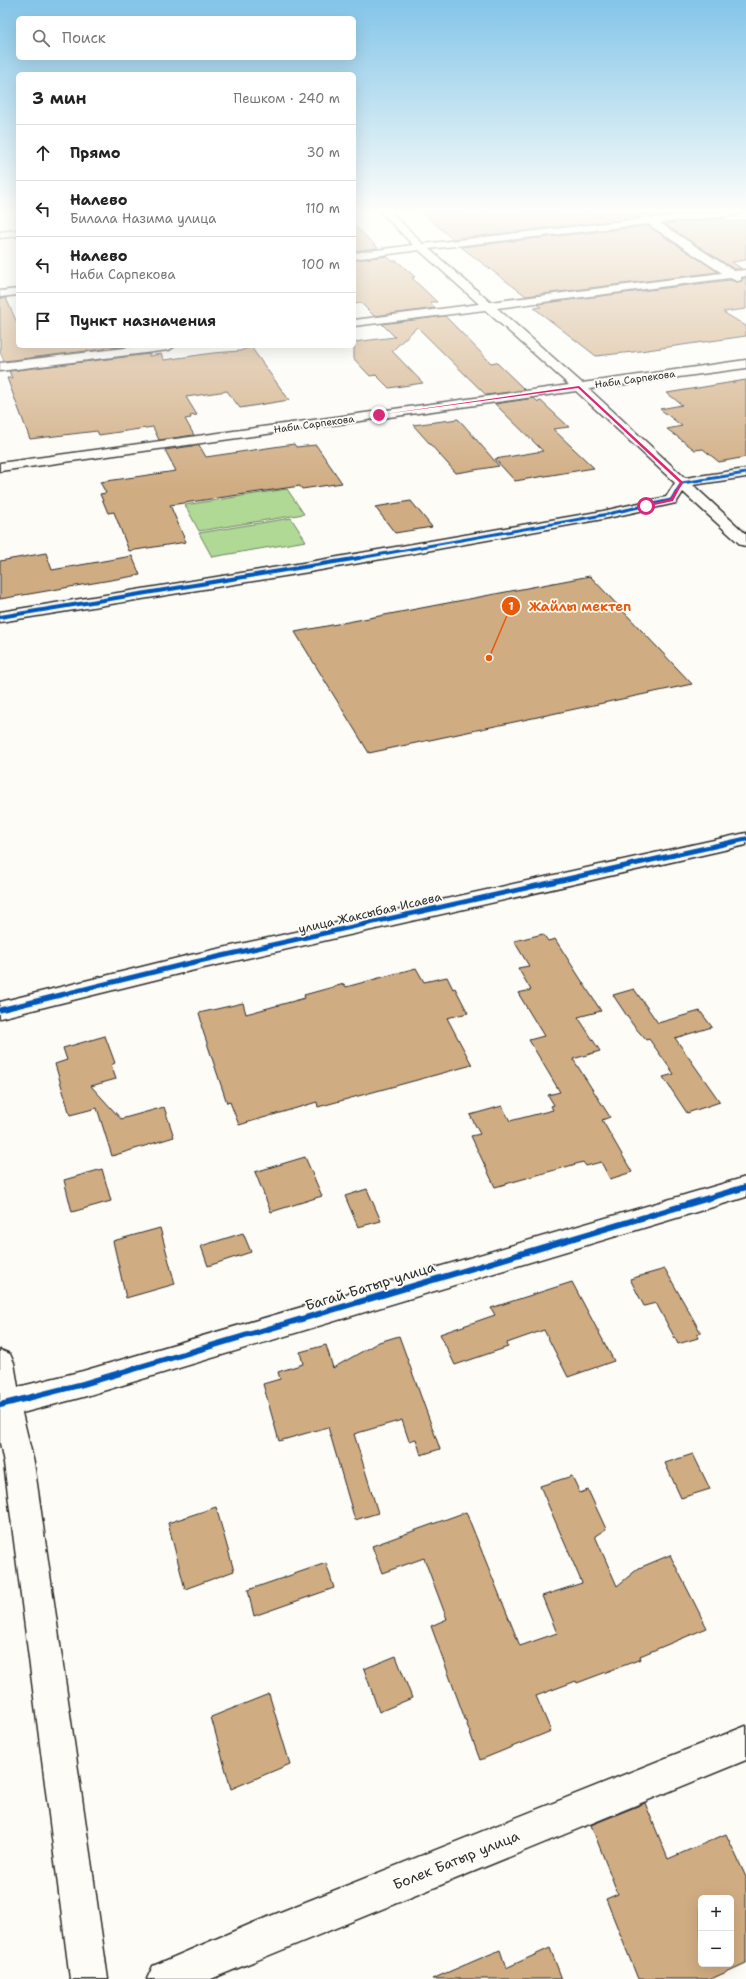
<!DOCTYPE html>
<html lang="ru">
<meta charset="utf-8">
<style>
body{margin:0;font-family:"Shantell Sans",sans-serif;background:#f6f6f6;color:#222}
.controls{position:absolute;right:12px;bottom:12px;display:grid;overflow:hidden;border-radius:6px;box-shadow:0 4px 16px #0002}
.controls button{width:36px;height:36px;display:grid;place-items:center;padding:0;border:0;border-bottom:1px solid #e0e0e0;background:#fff;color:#222;font:20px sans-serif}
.stop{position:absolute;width:12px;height:12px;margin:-9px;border:3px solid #db2777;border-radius:50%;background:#fff}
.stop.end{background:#db2777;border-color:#fff;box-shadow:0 1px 4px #0008}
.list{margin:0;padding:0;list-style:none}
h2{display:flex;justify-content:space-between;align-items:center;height:52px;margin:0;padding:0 16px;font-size:17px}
h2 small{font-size:13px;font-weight:400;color:#767676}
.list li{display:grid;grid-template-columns:26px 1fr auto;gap:12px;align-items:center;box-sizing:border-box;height:56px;padding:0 16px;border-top:1px solid #e0e0e0}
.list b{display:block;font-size:15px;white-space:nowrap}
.list p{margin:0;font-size:13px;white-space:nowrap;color:#767676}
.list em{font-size:13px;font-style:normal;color:#767676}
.icon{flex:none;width:22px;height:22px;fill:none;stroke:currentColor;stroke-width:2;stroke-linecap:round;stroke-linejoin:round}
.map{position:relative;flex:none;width:746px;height:1979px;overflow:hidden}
.search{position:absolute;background:#fff;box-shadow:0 4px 16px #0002;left:16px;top:16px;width:340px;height:44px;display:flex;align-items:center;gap:10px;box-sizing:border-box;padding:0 14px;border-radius:6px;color:#767676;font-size:15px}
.panel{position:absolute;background:#fff;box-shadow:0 4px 16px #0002;left:16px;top:72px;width:340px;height:276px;border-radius:6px}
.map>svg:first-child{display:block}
</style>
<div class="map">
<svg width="746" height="1979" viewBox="0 0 746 1979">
<rect width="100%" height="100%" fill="#fdfcf7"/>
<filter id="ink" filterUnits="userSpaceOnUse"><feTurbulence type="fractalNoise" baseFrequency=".025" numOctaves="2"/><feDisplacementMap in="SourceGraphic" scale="8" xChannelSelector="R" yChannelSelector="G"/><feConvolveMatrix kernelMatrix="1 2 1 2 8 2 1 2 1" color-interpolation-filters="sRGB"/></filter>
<g filter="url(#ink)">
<!-- green -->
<path fill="#b0d995" stroke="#6e8260" d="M 287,489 L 304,514 L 199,531 L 185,505 Z
M 291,518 L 306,541 L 212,557 L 199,533 Z"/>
<!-- building -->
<path fill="#d0ac82" stroke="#2b2b2b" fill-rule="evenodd" d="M 422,212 L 651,212 L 658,216 L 652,216 L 645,214 L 640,218 L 452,239 Z
M 722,218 L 729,222 L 746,220 L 746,260 L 732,262 L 742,269 L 734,269 L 664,224 Z
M 354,225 L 378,248 L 354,251 Z
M 648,226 L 718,272 L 526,296 L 461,247 Z
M 387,256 L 392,261 L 397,261 L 415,277 L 412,278 L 437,302 L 430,302 L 436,308 L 374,316 L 361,303 L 354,304 L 354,260 Z
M 742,278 L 746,278 L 746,309 L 723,312 L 746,326 L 746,336 L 633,352 L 596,356 L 534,308 L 541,307 L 537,304 L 730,280 L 737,282 L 742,281 Z
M 0,298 L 6,298 L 18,325 L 18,346 L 128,346 L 4,361 L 0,352 Z
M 445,316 L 491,363 L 496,362 L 525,390 L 486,395 L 417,327 L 392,351 L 423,383 L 389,388 L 376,375 L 370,376 L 354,359 L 354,342 L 395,337 L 382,324 Z
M 251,347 L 289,400 L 240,408 L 227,391 L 186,397 L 197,415 L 190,416 L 191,418 L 185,419 L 194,435 L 159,440 L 153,427 L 99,435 L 97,431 L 30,439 L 7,378 L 12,378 L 9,371 L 149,354 L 149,356 L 161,354 L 164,360 L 213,353 L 240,351 Z
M 746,380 L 746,457 L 719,462 L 703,449 L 695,450 L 667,429 L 682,426 L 660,409 L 682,405 L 667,393 Z
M 534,398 L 538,402 L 541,401 L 569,427 L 553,429 L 594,468 L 515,481 L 495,459 L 543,451 L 495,404 Z
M 458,419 L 463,424 L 499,466 L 456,473 L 413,425 Z
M 294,444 L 296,447 L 316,445 L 342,483 L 302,489 L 300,486 L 170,505 L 186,542 L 129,551 L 114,512 L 108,513 L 100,494 L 106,493 L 100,482 L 176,471 L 165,450 L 199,445 L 206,457 Z
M 411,501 L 432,527 L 395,533 L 375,507 Z
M 46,553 L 52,570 L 132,556 L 140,575 L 0,599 L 0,561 Z
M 590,576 L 692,684 L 369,753 L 295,632 Z
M 543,934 L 548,941 L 555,939 L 601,1011 L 578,1017 L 600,1051 L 573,1059 L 610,1117 L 602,1120 L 632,1172 L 610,1179 L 601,1162 L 586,1166 L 583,1162 L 495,1187 L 471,1136 L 480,1134 L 470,1115 L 502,1106 L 510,1121 L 553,1110 L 551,1106 L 554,1105 L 548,1095 L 560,1092 L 529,1040 L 544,1036 L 518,993 L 531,990 L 518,968 L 529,966 L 514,941 Z
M 416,968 L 424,982 L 447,977 L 453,989 L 455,988 L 468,1013 L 447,1018 L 472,1065 L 318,1107 L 317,1102 L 239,1125 L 230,1102 L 227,1103 L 201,1025 L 202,1023 L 199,1013 L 243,1003 L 246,1014 L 305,998 L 304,995 L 344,984 L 346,987 Z
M 634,989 L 658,1023 L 700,1011 L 712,1027 L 675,1038 L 720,1102 L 687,1113 L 663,1077 L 674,1074 L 649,1039 L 646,1040 L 633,1025 L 613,995 Z
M 105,1036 L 115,1063 L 111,1065 L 116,1079 L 91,1086 L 121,1119 L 164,1107 L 174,1137 L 112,1156 L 97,1108 L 70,1115 L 55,1064 L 67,1060 L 63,1048 Z
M 305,1157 L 322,1196 L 271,1212 L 255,1172 Z
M 102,1169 L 111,1201 L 72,1212 L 64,1180 Z
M 367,1189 L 381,1221 L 358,1227 L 345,1196 Z
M 160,1228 L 175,1284 L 126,1298 L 113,1241 Z
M 243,1233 L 251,1252 L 208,1266 L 201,1246 Z
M 665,1269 L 701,1333 L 697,1335 L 698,1338 L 678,1344 L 656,1303 L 644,1306 L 630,1279 Z
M 572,1282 L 614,1361 L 568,1377 L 544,1330 L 507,1343 L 508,1347 L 455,1365 L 440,1334 L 495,1315 L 491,1308 Z
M 399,1336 L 440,1449 L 421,1455 L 416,1439 L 409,1441 L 402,1420 L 354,1434 L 378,1513 L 355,1520 L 328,1427 L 279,1441 L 263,1384 L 280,1379 L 278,1372 L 303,1364 L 300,1352 L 326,1345 L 333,1368 L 379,1342 Z
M 693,1454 L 710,1489 L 681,1498 L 665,1463 Z
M 572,1476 L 580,1493 L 588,1490 L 606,1529 L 595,1536 L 617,1586 L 639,1568 L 670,1555 L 707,1628 L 640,1656 L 641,1659 L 577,1683 L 576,1681 L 536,1696 L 551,1731 L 480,1760 L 431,1626 L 447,1619 L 424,1558 L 382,1573 L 372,1546 L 466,1512 L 520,1646 L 557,1633 L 542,1596 L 582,1583 L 540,1486 Z
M 216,1507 L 234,1571 L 185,1589 L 168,1523 Z
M 326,1563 L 334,1588 L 254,1616 L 248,1590 Z
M 396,1656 L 412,1698 L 379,1712 L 364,1669 Z
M 269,1694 L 290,1764 L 231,1789 L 211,1717 Z
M 645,1803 L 668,1859 L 726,1834 L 746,1877 L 746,1963 L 711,1979 L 638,1979 L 606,1899 L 618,1894 L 591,1825 ZM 701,1898 L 731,1898 L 731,1964 L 701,1964 Z
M 550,1948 L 562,1979 L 432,1979 L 500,1950 L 506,1968 Z"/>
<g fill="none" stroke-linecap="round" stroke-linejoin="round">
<defs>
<path id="minor" d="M 381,212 L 391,212 L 423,244 L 641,219 L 642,216 L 645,215 L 652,218 L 712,212 L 742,212 L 737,215 L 660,223 L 734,271 L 746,270 L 746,276 L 741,277 L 741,280 L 737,281 L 730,278 L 497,308 L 582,383 L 746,360 L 746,368 L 589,389 L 685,478 L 746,469 L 746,477 L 693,485 L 746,534 L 746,546 L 741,545 L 683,492 L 676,503 L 603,519 L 315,571 L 0,622 L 0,612 L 315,561 L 603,511 L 666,497 L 675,483 L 576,391 L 0,471 L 0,463 L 569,385 L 485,310 L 354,326 L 354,320 L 479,304 L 419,250 L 354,259 L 354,253 L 413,245 ZM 648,224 L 722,273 L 490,302 L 429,249 Z
M 18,230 L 18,236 L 0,238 L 0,232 Z
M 18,289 L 18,295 L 0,297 L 0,291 Z
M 141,346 L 175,346 L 169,350 L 0,371 L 0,363 Z
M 746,833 L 746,845 L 186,972 L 0,1018 L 0,1002 L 186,956 Z
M 746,1177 L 746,1197 L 83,1397 L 22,1413 L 34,1463 L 108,1979 L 70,1979 L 4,1463 L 0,1443 L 0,1350 L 10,1354 L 14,1363 L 18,1387 L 83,1371 Z
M 746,1726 L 746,1760 L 211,1979 L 147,1979 L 153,1966 L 253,1923 Z"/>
</defs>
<!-- minor casing -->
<use href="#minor" stroke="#2b2b2b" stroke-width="3"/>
<!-- minor -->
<use href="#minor" fill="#fdfcf7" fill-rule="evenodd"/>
<defs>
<path id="cycleway-far3" d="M 354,559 L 603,515 L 671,500 L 682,483 L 746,473"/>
<path id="cycleway-far2" d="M 0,617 L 359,558"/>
<path id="cycleway-far1" d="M 0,1010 L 186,964 L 746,839"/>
<path id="cycleway" d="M 0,1405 L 83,1384 L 746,1187"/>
</defs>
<!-- cycleway-far3 casing -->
<use href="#cycleway-far3" stroke="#fdfcf7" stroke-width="4.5"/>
<!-- cycleway-far2 casing -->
<use href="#cycleway-far2" stroke="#fdfcf7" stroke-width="6"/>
<!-- cycleway-far1 casing -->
<use href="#cycleway-far1" stroke="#fdfcf7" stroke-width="8"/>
<!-- cycleway casing -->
<use href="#cycleway" stroke="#fdfcf7" stroke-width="8"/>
<!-- cycleway-far3 -->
<use href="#cycleway-far3" stroke="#0057b8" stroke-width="3"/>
<!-- cycleway-far2 -->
<use href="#cycleway-far2" stroke="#0057b8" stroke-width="4"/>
<!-- cycleway-far1 -->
<use href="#cycleway-far1" stroke="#0057b8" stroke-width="5"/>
<!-- cycleway -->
<use href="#cycleway" stroke="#0057b8" stroke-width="6"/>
</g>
</g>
<!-- sky -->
<linearGradient id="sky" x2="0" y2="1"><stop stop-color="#83c5e8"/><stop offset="0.43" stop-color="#fefefb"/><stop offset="1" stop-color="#fefefb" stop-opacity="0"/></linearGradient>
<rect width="746" height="489" fill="url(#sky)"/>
<!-- route -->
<path fill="#db2777" d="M 579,386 L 683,482 L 673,501 L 645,507 L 645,505 L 670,499 L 680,483 L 578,388 L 378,415 Z"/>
<g text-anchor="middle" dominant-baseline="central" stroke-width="3.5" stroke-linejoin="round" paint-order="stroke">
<!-- far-street labels -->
<g font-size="10" fill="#2b2b2b" stroke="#fdfcf7">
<text transform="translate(635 379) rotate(-8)">Наби Сарпекова</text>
<text transform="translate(314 424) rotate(-8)">Наби Сарпекова</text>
</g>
<!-- street labels -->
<g font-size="12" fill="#2b2b2b" stroke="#fdfcf7">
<text transform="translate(370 913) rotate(-13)">улица Жаксыбая Исаева</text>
</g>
<!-- near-street labels -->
<g font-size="14" fill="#2b2b2b" stroke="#fdfcf7">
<text transform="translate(370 1286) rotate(-17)">Багай Батыр улица</text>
<text transform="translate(456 1860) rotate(-22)">Болек Батыр улица</text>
</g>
</g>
<!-- callouts -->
<path fill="none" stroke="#e8590c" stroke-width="1.5" d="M489 658L511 606"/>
<g fill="#e8590c" stroke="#fdfcf7" stroke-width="1.5">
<circle cx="489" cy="658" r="4"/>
<circle cx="511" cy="606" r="10"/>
</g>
<g font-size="12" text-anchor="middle" font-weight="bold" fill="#fff">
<text x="511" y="610">1</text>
</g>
<g font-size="13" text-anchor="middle" font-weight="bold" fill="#e8590c" stroke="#fdfcf7" stroke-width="3.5" stroke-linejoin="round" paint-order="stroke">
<text x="580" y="611">Жайлы мектеп</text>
</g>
</svg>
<div class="controls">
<button>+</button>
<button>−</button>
</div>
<div class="stop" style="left:646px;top:506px"></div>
<div class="stop end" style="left:379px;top:415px"></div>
<div class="search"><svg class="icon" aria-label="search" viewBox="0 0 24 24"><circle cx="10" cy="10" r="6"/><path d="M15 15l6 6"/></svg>Поиск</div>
<section class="panel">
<h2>3 мин<small>Пешком · 240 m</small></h2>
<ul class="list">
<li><svg class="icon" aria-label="ahead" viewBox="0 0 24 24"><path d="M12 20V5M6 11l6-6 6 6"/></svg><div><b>Прямо</b></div><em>30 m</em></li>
<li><svg class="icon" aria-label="left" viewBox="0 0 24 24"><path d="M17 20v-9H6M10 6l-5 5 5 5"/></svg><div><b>Налево</b><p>Билала Назима улица</p></div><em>110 m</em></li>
<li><svg class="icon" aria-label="left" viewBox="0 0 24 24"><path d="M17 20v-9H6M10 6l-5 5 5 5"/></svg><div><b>Налево</b><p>Наби Сарпекова</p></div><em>100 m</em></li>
<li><svg class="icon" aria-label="arrive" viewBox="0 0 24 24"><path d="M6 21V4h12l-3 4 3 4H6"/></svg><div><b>Пункт назначения</b></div></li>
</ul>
</section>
</div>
